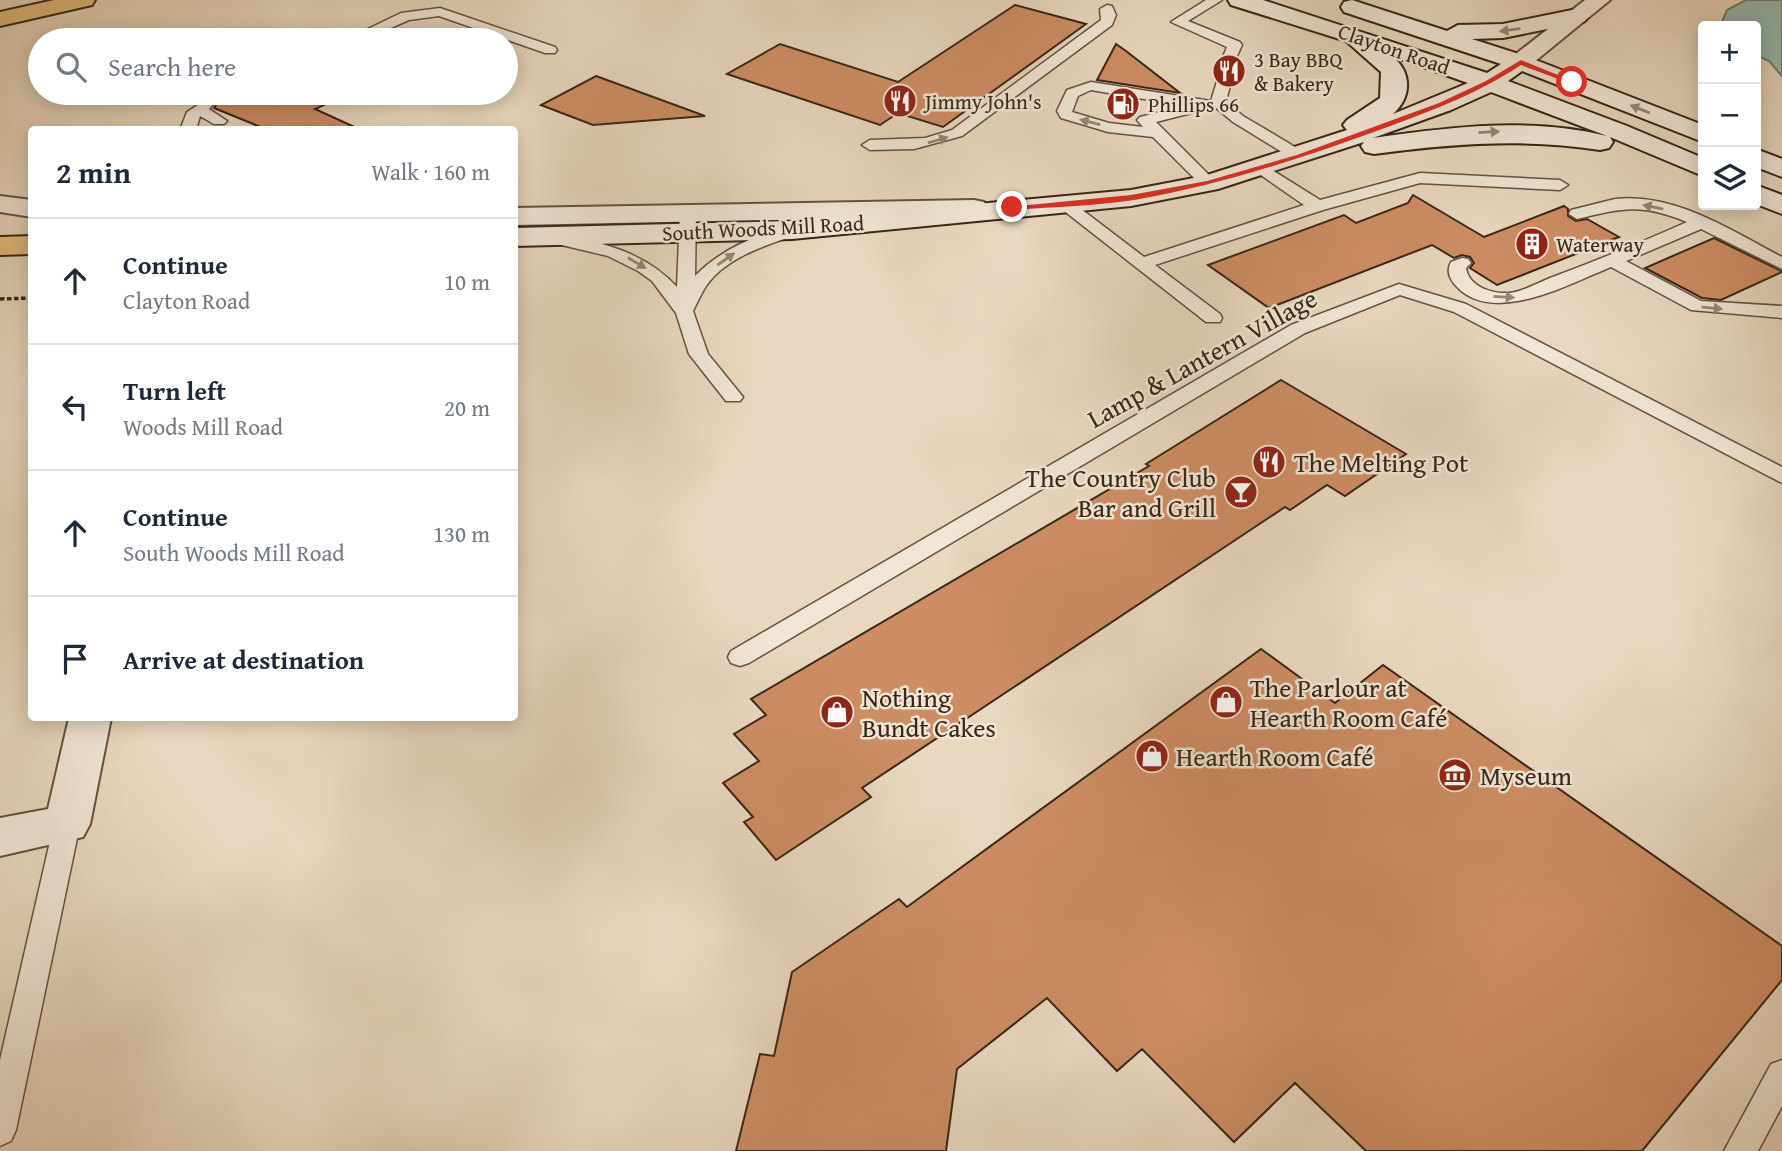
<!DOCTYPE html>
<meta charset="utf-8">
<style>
body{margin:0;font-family:"Gentium Book Plus",serif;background:#f2f2f3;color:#1f2937}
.controls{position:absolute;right:21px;top:21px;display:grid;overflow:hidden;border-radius:7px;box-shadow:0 4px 18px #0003}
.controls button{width:63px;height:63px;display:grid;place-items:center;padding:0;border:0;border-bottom:2px solid #e0e1e3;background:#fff;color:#1f2937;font:35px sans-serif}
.stop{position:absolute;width:21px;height:21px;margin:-16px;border:5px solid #d93025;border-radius:50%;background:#fff}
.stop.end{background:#d93025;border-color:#fff;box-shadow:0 2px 7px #0008}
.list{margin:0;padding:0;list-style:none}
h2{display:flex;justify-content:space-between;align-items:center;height:91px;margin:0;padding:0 28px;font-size:30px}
h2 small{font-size:23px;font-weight:400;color:#747a83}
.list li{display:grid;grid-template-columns:46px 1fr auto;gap:21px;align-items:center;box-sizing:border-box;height:126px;padding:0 28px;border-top:2px solid #e0e1e3}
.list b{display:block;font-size:26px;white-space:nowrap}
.list p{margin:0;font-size:23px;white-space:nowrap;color:#747a83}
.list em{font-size:23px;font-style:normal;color:#747a83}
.icon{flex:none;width:38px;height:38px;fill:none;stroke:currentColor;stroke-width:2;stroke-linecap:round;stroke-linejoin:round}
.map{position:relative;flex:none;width:1782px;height:1151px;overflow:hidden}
.search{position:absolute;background:#fff;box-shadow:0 4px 18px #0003;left:28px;top:28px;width:490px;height:77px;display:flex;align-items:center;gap:18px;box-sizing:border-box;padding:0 24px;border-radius:38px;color:#747a83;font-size:26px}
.panel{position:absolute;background:#fff;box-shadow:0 4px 18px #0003;left:28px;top:126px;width:490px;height:595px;border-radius:7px}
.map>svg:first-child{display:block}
</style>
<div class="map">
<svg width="1782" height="1151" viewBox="0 0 1782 1151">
<rect width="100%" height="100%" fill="#e9d7bf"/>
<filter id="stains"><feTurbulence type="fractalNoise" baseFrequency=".00286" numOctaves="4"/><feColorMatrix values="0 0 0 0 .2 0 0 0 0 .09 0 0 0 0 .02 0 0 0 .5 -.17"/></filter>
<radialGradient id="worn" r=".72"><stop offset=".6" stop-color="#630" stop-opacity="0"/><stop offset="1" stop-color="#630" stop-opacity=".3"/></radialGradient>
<!-- water -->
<path fill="#97bab0" stroke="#717f72" stroke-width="2" d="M 1746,0 L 1782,0 L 1782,76 L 1769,61 L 1756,55 L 1756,26 L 1723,26 L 1721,24 L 1727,10 Z"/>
<!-- building -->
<path fill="#cd8d65" stroke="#392615" stroke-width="2" d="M 1015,5 L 1086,24 L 943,127 L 898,113 L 880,125 L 727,74 L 780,44 L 898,82 Z
M 1116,44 L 1126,51 L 1180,93 L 1097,80 Z
M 596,76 L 705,116 L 593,125 L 541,105 Z
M 182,93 L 350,93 L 315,109 L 361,130 L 268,130 L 214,108 L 217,103 L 208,97 L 198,102 Z
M 1413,195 L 1484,237 L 1564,206 L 1568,209 L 1568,216 L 1576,221 L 1587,219 L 1619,237 L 1497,285 L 1470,268 L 1474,263 L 1470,257 L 1462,255 L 1454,258 L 1432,245 L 1269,308 L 1208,265 L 1344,215 L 1356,223 L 1408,203 Z
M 1714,238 L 1781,271 L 1782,272 L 1721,300 L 1702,298 L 1645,268 Z
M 1281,380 L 1406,454 L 1345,496 L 1327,485 L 1290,510 L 1285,507 L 862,788 L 871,797 L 776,860 L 744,822 L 753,817 L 723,783 L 759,761 L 734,734 L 766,715 L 751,699 L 1149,466 L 1146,464 Z
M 1261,649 L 1335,703 L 1383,665 L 1782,946 L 1782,980 L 1642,1151 L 1366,1151 L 1295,1083 L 1234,1142 L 1142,1049 L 1117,1071 L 1047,998 L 957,1069 L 946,1151 L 736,1151 L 760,1054 L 774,1056 L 792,972 L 899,899 L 907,907 Z"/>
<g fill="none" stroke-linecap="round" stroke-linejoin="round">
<defs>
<path id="service" d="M 1206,0 L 1222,0 L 1188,21 L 1240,42 L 1242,45 L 1232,67 L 1222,67 L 1220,64 L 1227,47 L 1171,22 Z
M 1107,5 L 1112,6 L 1116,15 L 1112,25 L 962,136 L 914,149 L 870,150 L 862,145 L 870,140 L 925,138 L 952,130 L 1101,20 L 1100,9 Z
M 440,8 L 555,47 L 557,50 L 555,53 L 545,53 L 439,16 L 409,20 L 363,40 L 345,40 L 401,13 Z
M 1225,74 L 1232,78 L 1226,101 L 1243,116 L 1305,153 L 1307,156 L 1305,159 L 1293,159 L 1233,122 L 1215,107 L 1156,122 L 1214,180 L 1216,183 L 1208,188 L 1202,186 L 1153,137 L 1108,132 L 1061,118 L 1057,111 L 1067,90 L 1091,82 L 1211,101 L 1218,78 ZM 1091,90 L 1185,106 L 1140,117 L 1137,120 L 1143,127 L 1109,123 L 1072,112 L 1078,96 Z
M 207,99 L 214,103 L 209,109 L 227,121 L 224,124 L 214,124 L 200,116 L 196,130 L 180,130 L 187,112 Z
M 1261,163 L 1320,200 L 1420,173 L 1560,180 L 1568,185 L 1560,190 L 1420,183 L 1323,210 L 1155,265 L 1220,314 L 1222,318 L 1220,322 L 1206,322 L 1054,203 L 1056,199 L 1068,199 L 1144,257 L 1304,205 L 1255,171 L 1253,168 Z
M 1615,199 C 1674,192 1732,231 1782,257 L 1782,269 L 1701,229 L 1626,261 L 1701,301 L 1782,306 L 1782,318 L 1691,310 L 1611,267 C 1571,283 1494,326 1457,287 C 1450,280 1446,271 1451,262 L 1462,258 L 1468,259 L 1471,263 L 1466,268 C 1469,287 1492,294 1509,293 C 1522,292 1538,283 1550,278 C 1596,261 1642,242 1687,222 C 1641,203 1623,208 1577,219 L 1569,214 L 1571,210 Z
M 688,209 L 696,214 L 695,276 C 720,250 757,234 792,225 L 800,230 L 798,234 C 767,245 726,257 706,286 C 701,294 697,303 693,311 L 708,354 L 743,397 L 740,401 L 726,401 L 689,354 L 676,313 L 652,281 L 638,271 L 608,256 L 553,243 L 550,239 L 559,234 C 604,243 644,252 677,287 L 680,214 Z
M 1399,284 L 1466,304 L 1782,467 L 1782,483 L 1454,312 L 1400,295 L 1305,333 L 749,663 L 740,666 L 731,663 L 728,657 L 731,651 L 1291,325 Z
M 67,813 L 77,816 L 80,824 L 16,1130 L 11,1141 L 0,1146 L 0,1060 L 54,824 L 57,816 Z
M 1782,1060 L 1782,1106 L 1758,1151 L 1724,1151 L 1771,1064 Z"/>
<path id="minor" d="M 69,718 L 111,718 L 90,824 L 83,837 L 0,856 L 0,818 L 48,809 Z"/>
<path id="tertiary" d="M 1585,0 L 1610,0 L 1528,67 L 1520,69 L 1512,67 L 1508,62 L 1512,57 Z
M 0,196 L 32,200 L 32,217 L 0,212 Z
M 974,200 L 984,202 L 988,208 L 984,214 L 974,216 L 514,225 L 514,208 Z"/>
<path id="secondary" d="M 1228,0 L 1263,0 L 1487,73 L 1501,64 L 1344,12 L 1341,7 L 1344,2 L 1352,0 L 1447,31 L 1458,25 L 1503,24 L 1577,9 L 1585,11 L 1588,16 L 1585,21 L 1577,23 L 1503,38 L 1472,39 L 1528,57 L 1703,125 L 1703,142 L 1522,71 L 1508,81 L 1627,126 L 1703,158 L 1703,176 L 1610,137 L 1613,142 L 1609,148 L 1600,150 C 1523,138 1451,144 1374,154 L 1365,152 L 1361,146 L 1364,142 L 1218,189 L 1131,206 L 792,239 L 514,246 L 514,228 L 792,221 L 1131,190 L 1204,176 L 1347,130 L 1343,125 L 1347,120 L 1380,98 L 1381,72 L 1346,41 L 1231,5 ZM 1392,56 L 1468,83 L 1393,114 C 1412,97 1412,72 1392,56 ZM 1491,92 L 1607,136 C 1531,117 1450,127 1373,138 L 1451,110 Z
M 1756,149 L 1782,159 L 1782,177 L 1756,167 Z
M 1756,185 L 1782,195 L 1782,214 L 1756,204 Z"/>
<path id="trunk" d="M 54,0 L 95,0 L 92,5 L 0,26 L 0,12 Z
M 32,236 L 32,254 L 0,255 L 0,237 Z"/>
</defs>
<!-- service casing -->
<use href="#service" stroke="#655240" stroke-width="3"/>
<!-- minor casing -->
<use href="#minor" stroke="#655240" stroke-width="4"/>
<!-- tertiary casing -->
<use href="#tertiary" stroke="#655240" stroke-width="4"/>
<!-- secondary casing -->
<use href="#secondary" stroke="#392615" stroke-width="4"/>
<!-- trunk casing -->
<use href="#trunk" stroke="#392615" stroke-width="4"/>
<!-- path -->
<path stroke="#392615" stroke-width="3.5" stroke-dasharray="4.5 2.5" stroke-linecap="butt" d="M 0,299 L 32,298"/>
<!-- service -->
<use href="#service" fill="#f1e5d5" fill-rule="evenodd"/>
<!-- minor -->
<use href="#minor" fill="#f1e5d5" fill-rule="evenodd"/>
<!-- tertiary -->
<use href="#tertiary" fill="#f1e5d5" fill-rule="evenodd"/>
<!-- secondary -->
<use href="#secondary" fill="#f1e5d5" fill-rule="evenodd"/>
<!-- trunk -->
<use href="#trunk" fill="#e4bc80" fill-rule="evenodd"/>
</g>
<!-- one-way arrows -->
<defs><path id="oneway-solid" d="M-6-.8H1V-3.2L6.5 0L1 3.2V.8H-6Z" transform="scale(1.75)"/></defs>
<g fill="#958675">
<use href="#oneway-solid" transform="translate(1510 30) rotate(173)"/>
<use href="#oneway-solid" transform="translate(1640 109) rotate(-158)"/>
<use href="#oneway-solid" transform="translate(1090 122) rotate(-166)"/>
<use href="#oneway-solid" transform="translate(1489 132) rotate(-3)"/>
<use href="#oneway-solid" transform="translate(938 140) rotate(-16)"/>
<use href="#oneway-solid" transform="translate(1653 207) rotate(-168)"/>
<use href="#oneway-solid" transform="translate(726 259) rotate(-35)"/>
<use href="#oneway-solid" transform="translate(637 263) rotate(30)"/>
<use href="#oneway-solid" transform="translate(1504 297) rotate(3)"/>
<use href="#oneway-solid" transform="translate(1712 308) rotate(5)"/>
</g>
<!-- route -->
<path fill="#d93025" d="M 1521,60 L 1575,82 L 1569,83 L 1521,65 C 1474,96 1423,114 1371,133 C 1293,161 1216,186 1134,200 C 1094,206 1052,207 1012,210 L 1007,207 L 1131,195 L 1207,181 L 1297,155 L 1439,103 L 1486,81 Z"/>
<!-- icons -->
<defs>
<symbol id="restaurant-disc" viewBox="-11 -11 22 22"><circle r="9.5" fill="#8f2418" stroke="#f1e5d5"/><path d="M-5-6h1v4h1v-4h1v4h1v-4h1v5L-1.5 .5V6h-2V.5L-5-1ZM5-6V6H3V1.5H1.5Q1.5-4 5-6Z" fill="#fff"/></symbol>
<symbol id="fuel-disc" viewBox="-11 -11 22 22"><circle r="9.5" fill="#8f2418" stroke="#f1e5d5"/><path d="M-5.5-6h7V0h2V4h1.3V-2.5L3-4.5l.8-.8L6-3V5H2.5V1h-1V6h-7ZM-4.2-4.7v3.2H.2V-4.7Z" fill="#fff"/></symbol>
<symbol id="building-disc" viewBox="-11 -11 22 22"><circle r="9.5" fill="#8f2418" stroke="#f1e5d5"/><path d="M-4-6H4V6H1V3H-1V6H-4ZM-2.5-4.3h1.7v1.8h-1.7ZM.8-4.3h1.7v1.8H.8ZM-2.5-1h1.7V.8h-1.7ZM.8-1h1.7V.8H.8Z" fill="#fff"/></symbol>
<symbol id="bar-disc" viewBox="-11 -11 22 22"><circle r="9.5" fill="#8f2418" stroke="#f1e5d5"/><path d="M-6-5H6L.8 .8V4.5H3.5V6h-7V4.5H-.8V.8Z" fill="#fff"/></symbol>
<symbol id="shop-disc" viewBox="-11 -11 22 22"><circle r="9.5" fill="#8f2418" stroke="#f1e5d5"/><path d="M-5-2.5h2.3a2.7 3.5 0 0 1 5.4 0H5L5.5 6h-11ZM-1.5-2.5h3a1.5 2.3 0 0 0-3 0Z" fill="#fff"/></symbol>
<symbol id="museum-disc" viewBox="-11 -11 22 22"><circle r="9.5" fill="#8f2418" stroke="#f1e5d5"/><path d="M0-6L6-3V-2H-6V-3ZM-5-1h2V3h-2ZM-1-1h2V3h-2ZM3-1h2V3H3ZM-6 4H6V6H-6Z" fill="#fff"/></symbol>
</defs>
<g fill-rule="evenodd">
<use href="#restaurant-disc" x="1210" y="52" width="38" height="38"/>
<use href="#restaurant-disc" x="881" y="82" width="38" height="38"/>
<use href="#fuel-disc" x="1104" y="85" width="38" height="38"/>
<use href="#building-disc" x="1513" y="225" width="38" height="38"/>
<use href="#restaurant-disc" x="1250" y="443" width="38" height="38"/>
<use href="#bar-disc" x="1222" y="473" width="38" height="38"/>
<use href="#shop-disc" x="1207" y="683" width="38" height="38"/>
<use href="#shop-disc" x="818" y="693" width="38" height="38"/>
<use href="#shop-disc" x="1133" y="737" width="38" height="38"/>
<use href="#museum-disc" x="1436" y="756" width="38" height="38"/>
</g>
<g text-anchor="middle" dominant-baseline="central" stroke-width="5" stroke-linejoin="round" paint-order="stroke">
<!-- far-street labels -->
<g font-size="21" fill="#392615" stroke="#f1e5d5">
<text transform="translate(1394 49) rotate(19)">Clayton Road</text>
<text transform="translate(763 228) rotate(-3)">South Woods Mill Road</text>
</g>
<!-- far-poi labels -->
<g font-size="21" fill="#392615" stroke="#f1e5d5" text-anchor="start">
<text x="1254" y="59">3 Bay BBQ<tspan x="1254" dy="24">&amp; Bakery</tspan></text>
<text x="925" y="101">Jimmy John's</text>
<text x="1148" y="104">Phillips 66</text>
<text x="1556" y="244">Waterway</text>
</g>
<!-- street labels -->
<g font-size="26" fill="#392615" stroke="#f1e5d5">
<text transform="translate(1202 358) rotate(-29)">Lamp &amp; Lantern Village</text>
</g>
<!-- poi labels -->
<g font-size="26" fill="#392615" stroke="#f1e5d5" text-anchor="start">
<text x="1294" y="462">The Melting Pot</text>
<text x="1216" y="477" text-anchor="end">The Country Club<tspan x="1216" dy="30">Bar and Grill</tspan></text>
<text x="1250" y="687">The Parlour at<tspan x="1250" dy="30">Hearth Room Café</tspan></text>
<text x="862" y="697">Nothing<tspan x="862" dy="30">Bundt Cakes</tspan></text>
<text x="1176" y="756">Hearth Room Café</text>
<text x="1480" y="775">Myseum</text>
</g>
</g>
<rect width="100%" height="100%" filter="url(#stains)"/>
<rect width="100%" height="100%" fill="url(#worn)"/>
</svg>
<div class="controls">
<button>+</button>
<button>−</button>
<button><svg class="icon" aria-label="layers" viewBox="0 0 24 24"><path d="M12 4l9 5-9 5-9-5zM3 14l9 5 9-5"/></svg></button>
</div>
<div class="stop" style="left:1572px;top:82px"></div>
<div class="stop end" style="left:1012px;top:207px"></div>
<div class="search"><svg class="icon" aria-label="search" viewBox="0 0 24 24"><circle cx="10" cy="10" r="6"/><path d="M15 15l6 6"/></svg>Search here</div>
<section class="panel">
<h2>2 min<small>Walk · 160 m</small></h2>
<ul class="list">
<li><svg class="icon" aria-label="ahead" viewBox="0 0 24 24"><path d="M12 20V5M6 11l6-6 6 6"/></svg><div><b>Continue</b><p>Clayton Road</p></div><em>10 m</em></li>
<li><svg class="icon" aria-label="left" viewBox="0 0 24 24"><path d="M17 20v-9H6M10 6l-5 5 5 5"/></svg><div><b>Turn left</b><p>Woods Mill Road</p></div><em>20 m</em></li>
<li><svg class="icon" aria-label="ahead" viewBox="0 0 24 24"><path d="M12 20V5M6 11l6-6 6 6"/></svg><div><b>Continue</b><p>South Woods Mill Road</p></div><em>130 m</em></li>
<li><svg class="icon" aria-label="arrive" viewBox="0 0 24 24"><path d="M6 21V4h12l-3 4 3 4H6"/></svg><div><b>Arrive at destination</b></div></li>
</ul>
</section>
</div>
